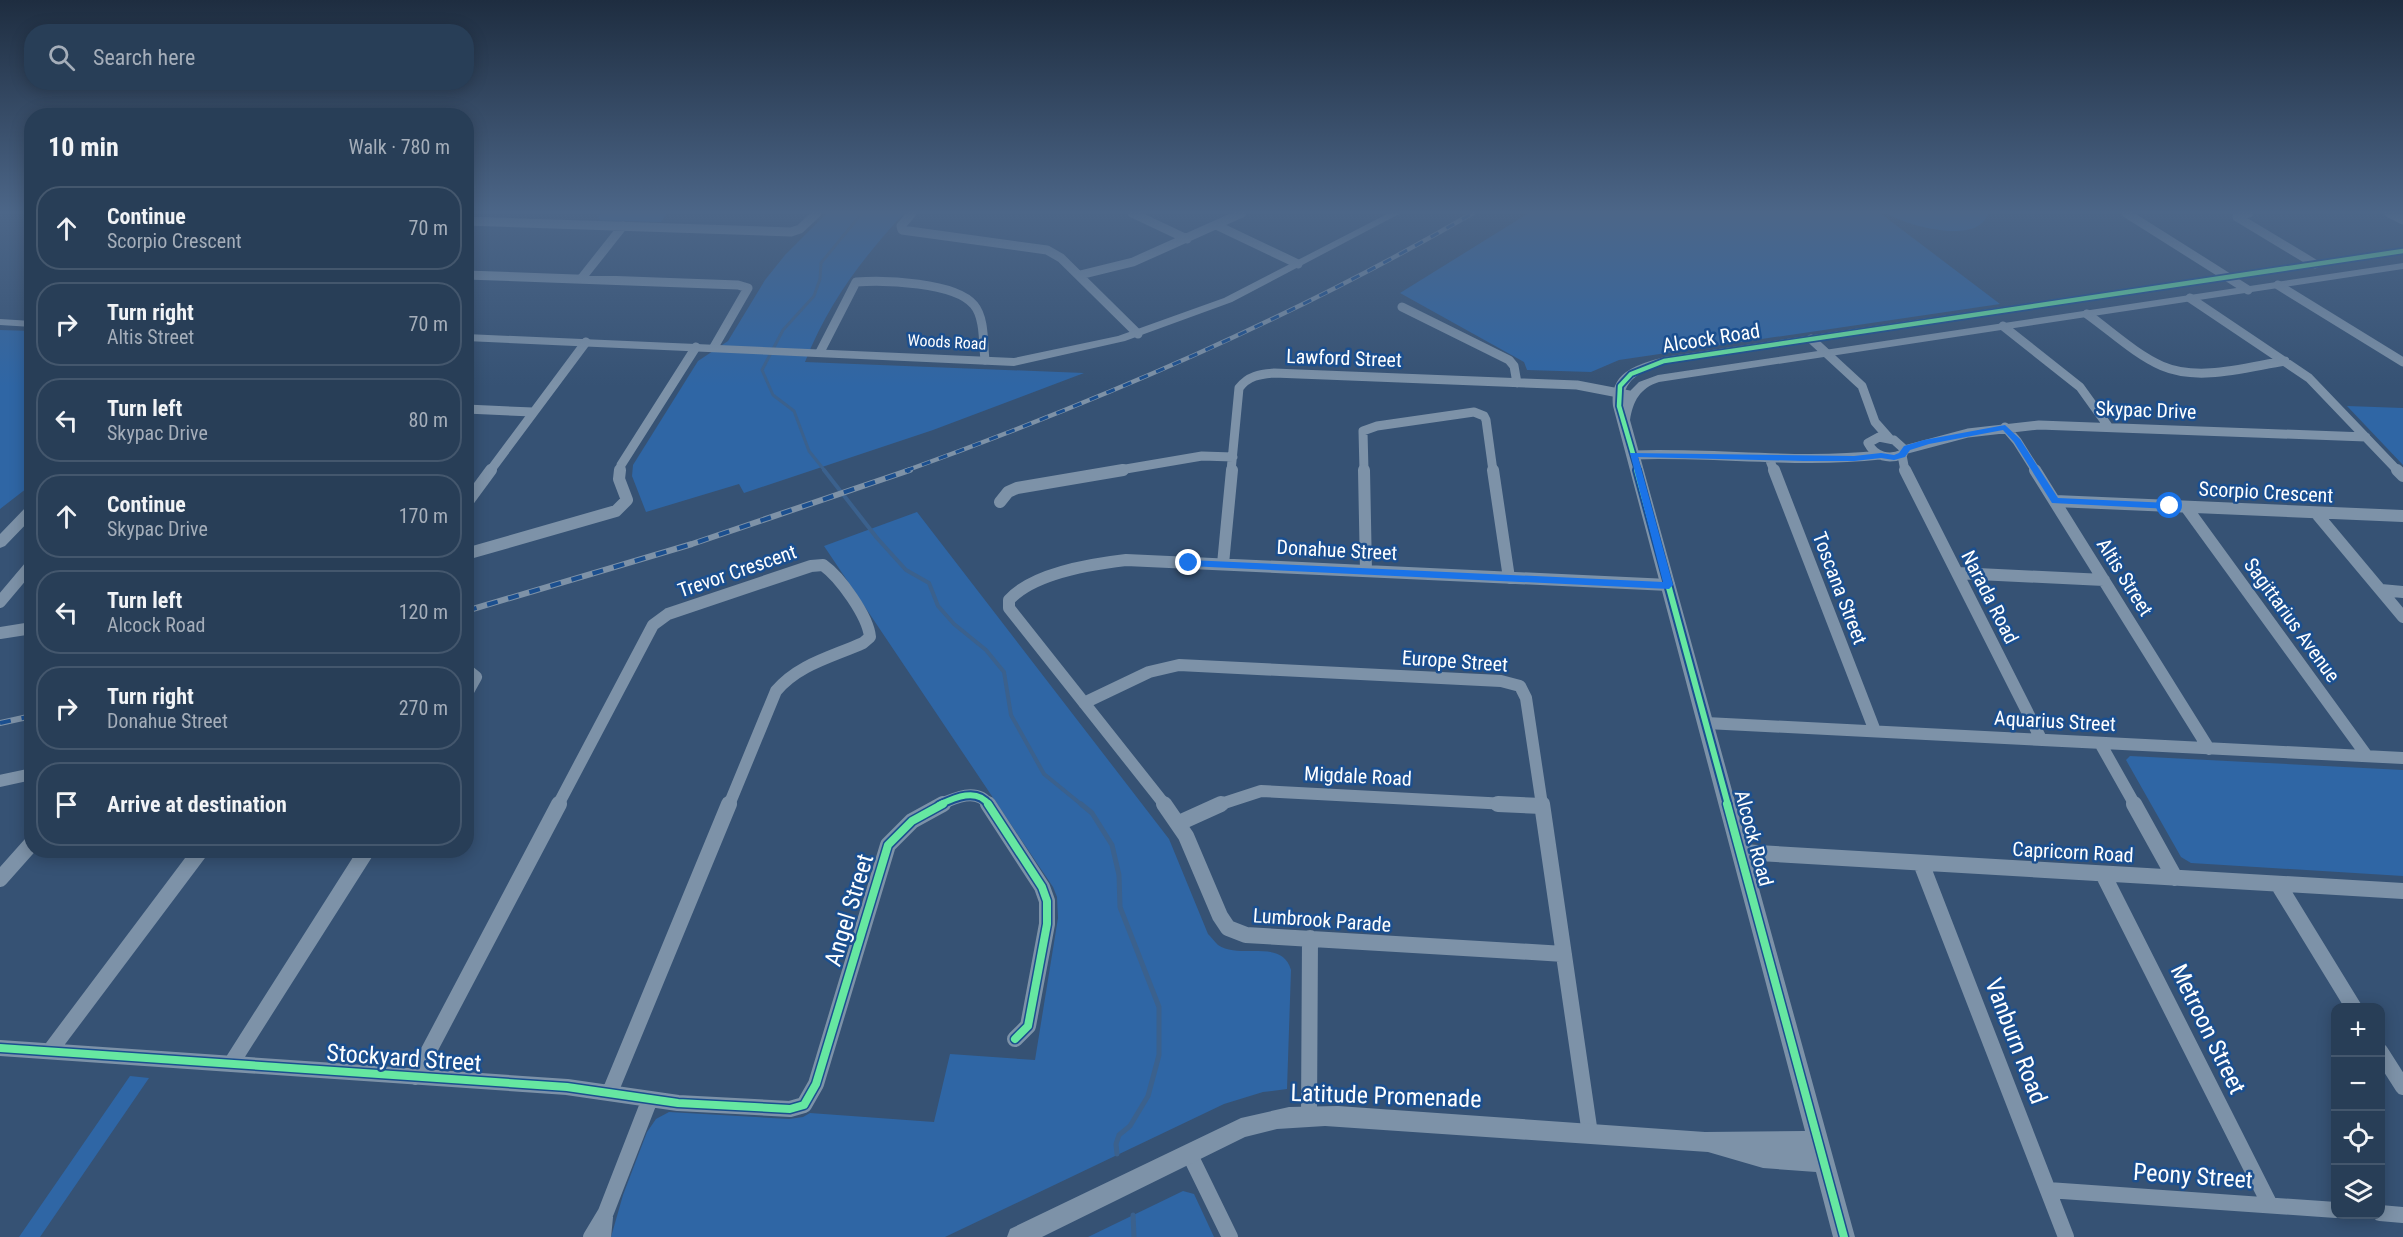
<!DOCTYPE html>
<meta charset="utf-8">
<style>
body{margin:0;font-family:"Roboto Condensed",sans-serif;background:#30455d;color:#f1f3f6}
.controls{position:absolute;right:18px;bottom:18px;display:grid;overflow:hidden;border-radius:12px;box-shadow:0 3px 15px #0003}
.controls button{width:54px;height:54px;display:grid;place-items:center;padding:0;border:0;border-bottom:2px solid #44576d;background:#283e57;color:#f1f3f6;font:30px sans-serif}
.stop{position:absolute;width:18px;height:18px;margin:-14px;border:4px solid #1a73e8;border-radius:50%;background:#fff}
.stop.end{background:#1a73e8;border-color:#fff;box-shadow:0 2px 6px #0008}
.list{margin:0;padding:0;list-style:none}
h2{display:flex;justify-content:space-between;align-items:center;height:78px;margin:0;padding:0 24px;font-size:26px}
h2 small{font-size:20px;font-weight:400;color:#a5aeba}
.list li{display:grid;grid-template-columns:39px 1fr auto;gap:18px;align-items:center;box-sizing:border-box;height:84px;margin:0 12px 12px;padding:0 12px;border:2px solid #44576d;border-radius:24px}
.list b{display:block;font-size:22px;white-space:nowrap}
.list p{margin:0;font-size:20px;white-space:nowrap;color:#a5aeba}
.list em{font-size:20px;font-style:normal;color:#a5aeba}
.icon{flex:none;width:33px;height:33px;fill:none;stroke:currentColor;stroke-width:2;stroke-linecap:round;stroke-linejoin:round}
.map{position:relative;flex:none;width:2403px;height:1237px;overflow:hidden}
.search{position:absolute;background:#283e57;box-shadow:0 3px 15px #0003;left:24px;top:24px;width:450px;height:66px;display:flex;align-items:center;gap:15px;box-sizing:border-box;padding:0 21px;border-radius:24px;color:#a5aeba;font-size:22px}
.panel{position:absolute;background:#283e57;box-shadow:0 3px 15px #0003;left:24px;top:108px;width:450px;height:750px;border-radius:24px}
.map>svg:first-child{display:block}
</style>
<div class="map">
<svg width="2403" height="1237" viewBox="0 0 2403 1237">
<rect width="100%" height="100%" fill="#365274"/>
<!-- green -->
<path fill="#2f66a5" d="M 602,213 L 667,213 L 661,222 L 600,220 L 598,218 Z
M 827,213 L 904,213 C 862,259 828,303 805,362 L 1084,373 L 933,430 L 744,493 L 739,484 L 646,512 L 632,476 L 633,465 L 698,361 L 728,341 L 765,280 L 785,255 Z
M 1529,213 L 1880,213 L 2000,304 L 1619,360 L 1591,372 L 1527,370 L 1524,362 L 1400,293 Z
M 1886,213 L 1988,213 C 1980,246 1906,226 1886,213 Z
M 0,330 L 32,331 L 31,485 L 0,509 Z
M 2347,406 L 2403,408 L 2403,465 Z
M 917,512 L 1169,839 L 1208,934 C 1211,937 1215,942 1218,945 C 1241,960 1282,938 1291,970 L 1287,1089 L 1263,1092 L 1224,1104 L 945,1237 L 611,1237 L 623,1195 L 647,1132 L 656,1119 L 669,1112 L 789,1119 L 803,1117 L 810,1113 L 934,1122 L 950,1054 L 1035,1060 L 1058,918 L 1057,897 L 1053,887 L 824,546 Z
M 2130,756 L 2403,770 L 2403,876 L 2191,863 L 2181,857 L 2126,760 Z
M 130,1076 L 149,1078 L 40,1237 L 19,1237 Z
M 1183,1191 L 1194,1194 L 1214,1237 L 1088,1237 Z"/>
<g fill="none" stroke-linecap="round" stroke-linejoin="round">
<!-- stream-far2 -->
<path stroke="#3b618d" stroke-width="3" d="M 825,471 L 809,451 L 794,411 L 773,395 L 762,370 L 783,330 L 814,296 L 820,279 L 821,263 L 862,213"/>
<!-- stream-far1 -->
<path stroke="#3b618d" stroke-width="4" d="M 824,470 L 877,538 L 906,570 L 929,583 L 938,606 L 954,624 L 986,650 L 1004,672 L 1011,715 L 1044,774 L 1082,805"/>
<!-- stream -->
<path stroke="#3b618d" stroke-width="5" d="M 1081,804 L 1092,813 L 1112,845 L 1119,875 L 1120,907 L 1159,1007 L 1159,1055 L 1148,1096 L 1130,1126 L 1119,1135 L 1116,1144 L 1117,1154
M 1133,1215 L 1134,1237"/>
<!-- minor-far2 -->
<path stroke="#7d92a8" stroke-width="9" d="M 912,213 L 901,226 L 902,230 L 1047,250 L 1061,258 L 1138,334
M 1132,213 L 1187,239
M 2126,213 L 2248,290
M 2249,213 L 2237,217 L 2315,264
M 2389,213 L 2403,220
M 466,221 L 791,232 L 800,229 L 817,213
M 1216,225 L 1298,264
M 466,275 L 738,285 L 748,288 L 714,347
M 1080,275 L 1133,262 L 1242,213
M 581,279 L 623,226
M 2278,285 L 2403,362
M 2190,298 L 2309,378 L 2398,471
M 1402,307 L 1509,360 L 1514,366 L 1517,383
M 2087,314 C 2111,331 2135,354 2162,366 C 2199,382 2247,367 2285,361
M 2003,326 L 2080,387 L 2108,426
M 1811,339 L 1862,386 L 1875,422 L 1890,439
M 820,352 L 856,282 C 884,280 955,282 974,305 C 985,318 983,344 985,360
M 466,409 L 533,412
M 2005,427 L 2017,441 L 2036,471
M 1879,437 L 1894,440 L 1904,449 L 1903,454 C 1889,460 1875,457 1868,443 Z
M 1904,450 L 1968,433 L 2039,425 L 2366,437
M 1633,455 C 1716,452 1798,464 1880,455
M 1902,455 L 1905,471
M 1769,458 L 1774,471
M 490,471 L 586,342
M 620,471 L 621,465 L 696,347
M 1114,471 L 1202,456 L 1233,457
M 1231,471 L 1239,388 C 1248,376 1260,374 1274,373 L 1577,385 L 1629,395
M 1364,471 L 1363,431 L 1377,426 L 1474,412 L 1484,416 L 1486,420 L 1493,471"/>
<!-- minor-far1 -->
<path stroke="#7d92a8" stroke-width="12" d="M 1364,470 L 1366,571
M 1493,470 L 1509,578
M 1774,470 L 1875,731
M 1905,470 L 2041,739
M 2035,470 L 2209,749
M 2397,470 L 2403,476
M 2055,501 L 2403,516
M 1000,502 L 1008,492 L 1017,488 L 1123,470
M 466,504 L 491,470
M 2186,507 L 2367,756
M 2316,513 L 2403,617
M 466,554 L 616,511 L 627,500 L 619,479 L 620,470
M 1223,564 L 1232,470
M 1957,573 L 2104,580
M 2381,590 L 2403,592
M 0,602 L 32,564
M 0,633 L 32,628
M 466,669 L 476,677 L 466,695
M 1084,703 L 1149,672 L 1179,665 L 1501,681 L 1520,686 L 1526,698 L 1542,805
M 1706,723 L 2403,758
M 2100,743 L 2135,805
M 0,781 L 32,774
M 558,805 L 653,625 L 668,614 L 811,566 L 823,565 C 840,577 868,616 870,637 L 863,643 C 832,657 799,664 776,691 L 729,805
M 939,805 C 954,798 977,787 989,805
M 1165,805 L 1009,608 L 1009,600 C 1033,573 1091,564 1126,560 L 1669,585
M 1218,805 L 1261,791 L 1526,805"/>
<!-- minor -->
<path stroke="#7d92a8" stroke-width="16" d="M 988,804 L 1042,887 L 1047,901 L 1047,924 L 1028,1026 L 1015,1039
M 1164,804 L 1186,836 L 1220,916 L 1228,928 L 1246,935 L 1564,954
M 1498,804 L 1542,806
M 1542,804 L 1590,1134
M 2134,804 L 2175,878
M 1179,823 L 1221,804
M 1741,852 L 2403,891
M 1921,863 L 2066,1237
M 2103,874 L 2270,1205
M 0,879 L 32,843
M 2278,884 L 2354,1008
M 0,1048 L 567,1087 L 678,1103 L 790,1109 L 804,1105 L 816,1084 L 888,845 L 912,821 L 943,804
M 50,1051 L 201,850
M 2380,1051 L 2403,1087
M 231,1064 L 367,850
M 415,1077 L 559,804
M 610,1092 L 729,804
M 1309,1115 L 1310,938
M 1189,1153 L 1230,1237
M 2048,1190 L 2336,1210
M 2380,1213 L 2403,1215
M 591,1237 L 606,1212 L 650,1099
M 603,1237 L 605,1217"/>
<!-- tertiary -->
<path fill="#7d92a8" fill-rule="evenodd" d="M 1389,213 L 1401,213 L 1232,302 L 1125,341 L 1014,366 L 466,341 L 466,334 L 1014,358 L 1118,336 L 1224,298 Z
M 2403,248 L 2403,254 L 1665,364 C 1647,370 1627,375 1624,397 L 1639,382 L 1658,375 L 2403,263 L 2403,269 L 1659,382 C 1640,388 1633,401 1630,420 L 1855,1237 L 1833,1237 L 1816,1172 L 1763,1168 L 1708,1152 L 1325,1126 L 1277,1129 L 1245,1137 L 1042,1237 L 1007,1237 L 1010,1229 L 1241,1118 L 1289,1107 L 1338,1106 L 1705,1132 L 1805,1131 L 1613,406 C 1609,372 1636,365 1664,357 Z
M 0,319 L 32,321 L 32,327 L 0,325 Z
M 32,505 L 32,518 L 5,546 L 0,548 L 0,534 L 27,506 Z"/>
<defs>
<path id="rail-far1" d="M 905,471 C 1101,400 1293,318 1473,213"/>
<path id="rail" d="M 466,611 L 692,544 L 910,470
M 0,723 L 32,716"/>
</defs>
<!-- rail-far1 casing -->
<use href="#rail-far1" stroke="#7e92a7" stroke-width="4.5"/>
<!-- rail casing -->
<use href="#rail" stroke="#7e92a7" stroke-width="6"/>
<!-- rail-far1 -->
<use href="#rail-far1" stroke="#1b4f8f" stroke-width="3" stroke-dasharray="9" stroke-linecap="butt"/>
<!-- rail -->
<use href="#rail" stroke="#1b4f8f" stroke-width="4" stroke-dasharray="11" stroke-linecap="butt"/>
<defs>
<path id="cycleway-far2" d="M 1638,471 L 1619,406 L 1620,386 L 1631,374 L 1664,361 L 2403,251"/>
<path id="cycleway-far1" d="M 1637,470 L 1728,805
M 939,805 C 954,798 977,787 989,805"/>
<path id="cycleway" d="M 988,804 L 1042,887 L 1047,901 L 1047,924 L 1028,1026 L 1015,1039
M 1727,804 L 1844,1237
M 0,1048 L 567,1087 L 678,1103 L 790,1109 L 804,1105 L 816,1084 L 888,845 L 912,821 L 943,804"/>
</defs>
<!-- cycleway-far2 casing -->
<use href="#cycleway-far2" stroke="#1b4f8f" stroke-width="8"/>
<!-- cycleway-far1 casing -->
<use href="#cycleway-far1" stroke="#1b4f8f" stroke-width="10"/>
<!-- cycleway casing -->
<use href="#cycleway" stroke="#1b4f8f" stroke-width="11"/>
<!-- cycleway-far2 -->
<use href="#cycleway-far2" stroke="#66e7a1" stroke-width="4.5"/>
<!-- cycleway-far1 -->
<use href="#cycleway-far1" stroke="#66e7a1" stroke-width="6"/>
<!-- cycleway -->
<use href="#cycleway" stroke="#66e7a1" stroke-width="8"/>
</g>
<!-- sky -->
<linearGradient id="sky" x2="0" y2="1"><stop stop-color="#1e2d40"/><stop offset="0.55" stop-color="#4c6688"/><stop offset="1" stop-color="#4c6688" stop-opacity="0"/></linearGradient>
<rect width="2403" height="386" fill="url(#sky)"/>
<!-- route -->
<path fill="#1a73e8" d="M 2005,425 L 2020,439 L 2058,498 L 2170,503 L 2174,506 L 2170,509 L 2052,503 L 2014,442 L 2003,430 L 1929,444 L 1910,450 L 1905,457 L 1894,460 L 1881,458 L 1854,461 L 1804,461 L 1638,457 L 1673,585 L 1669,589 L 1189,566 L 1185,563 L 1189,560 L 1663,582 L 1630,453 L 1854,456 L 1881,453 L 1894,455 L 1899,453 L 1904,446 L 1924,440 Z"/>
<g text-anchor="middle" dominant-baseline="central" stroke-width="5" stroke-linejoin="round" paint-order="stroke">
<!-- far-street labels -->
<g font-size="16" fill="#fff" stroke="#1b4f8f">
<text transform="translate(947 342) rotate(3)">Woods Road</text>
</g>
<!-- street labels -->
<g font-size="20" fill="#fff" stroke="#1b4f8f">
<text transform="translate(1711 338) rotate(-9)">Alcock Road</text>
<text transform="translate(1344 358) rotate(2)">Lawford Street</text>
<text transform="translate(2146 410) rotate(2)">Skypac Drive</text>
<text transform="translate(2266 492) rotate(3)">Scorpio Crescent</text>
<text transform="translate(1337 550) rotate(3)">Donahue Street</text>
<text transform="translate(737 571) rotate(-19)">Trevor Crescent</text>
<text transform="translate(2125 577) rotate(58)">Altis Street</text>
<text transform="translate(1840 588) rotate(69)">Toscana Street</text>
<text transform="translate(1990 597) rotate(63)">Narada Road</text>
<text transform="translate(2292 620) rotate(54)">Sagittarius Avenue</text>
<text transform="translate(1455 661) rotate(4)">Europe Street</text>
<text transform="translate(2055 721) rotate(3)">Aquarius Street</text>
<text transform="translate(1358 776) rotate(3)">Migdale Road</text>
<text transform="translate(1754 838) rotate(75)">Alcock Road</text>
<text transform="translate(2073 852) rotate(3)">Capricorn Road</text>
<text transform="translate(1322 920) rotate(4)">Lumbrook Parade</text>
</g>
<!-- near-street labels -->
<g font-size="24" fill="#fff" stroke="#1b4f8f">
<text transform="translate(849 910) rotate(-73)">Angel Street</text>
<text transform="translate(2208 1029) rotate(64)">Metroon Street</text>
<text transform="translate(2016 1041) rotate(69)">Vanburn Road</text>
<text transform="translate(404 1058) rotate(4)">Stockyard Street</text>
<text transform="translate(1386 1096) rotate(2)">Latitude Promenade</text>
<text transform="translate(2193 1176) rotate(4)">Peony Street</text>
</g>
</g>
</svg>
<div class="controls">
<button>+</button>
<button>−</button>
<button><svg class="icon" aria-label="locate" viewBox="0 0 24 24"><circle cx="12" cy="12" r="6"/><path d="M12 2v4M12 18v4M2 12h4M18 12h4"/></svg></button>
<button><svg class="icon" aria-label="layers" viewBox="0 0 24 24"><path d="M12 4l9 5-9 5-9-5zM3 14l9 5 9-5"/></svg></button>
</div>
<div class="stop" style="left:2170px;top:506px"></div>
<div class="stop end" style="left:1189px;top:563px"></div>
<div class="search"><svg class="icon" aria-label="search" viewBox="0 0 24 24"><circle cx="10" cy="10" r="6"/><path d="M15 15l6 6"/></svg>Search here</div>
<section class="panel">
<h2>10 min<small>Walk · 780 m</small></h2>
<ul class="list">
<li><svg class="icon" aria-label="ahead" viewBox="0 0 24 24"><path d="M12 20V5M6 11l6-6 6 6"/></svg><div><b>Continue</b><p>Scorpio Crescent</p></div><em>70 m</em></li>
<li><svg class="icon" aria-label="right" viewBox="0 0 24 24"><path d="M7 20v-9h11M14 6l5 5-5 5"/></svg><div><b>Turn right</b><p>Altis Street</p></div><em>70 m</em></li>
<li><svg class="icon" aria-label="left" viewBox="0 0 24 24"><path d="M17 20v-9H6M10 6l-5 5 5 5"/></svg><div><b>Turn left</b><p>Skypac Drive</p></div><em>80 m</em></li>
<li><svg class="icon" aria-label="ahead" viewBox="0 0 24 24"><path d="M12 20V5M6 11l6-6 6 6"/></svg><div><b>Continue</b><p>Skypac Drive</p></div><em>170 m</em></li>
<li><svg class="icon" aria-label="left" viewBox="0 0 24 24"><path d="M17 20v-9H6M10 6l-5 5 5 5"/></svg><div><b>Turn left</b><p>Alcock Road</p></div><em>120 m</em></li>
<li><svg class="icon" aria-label="right" viewBox="0 0 24 24"><path d="M7 20v-9h11M14 6l5 5-5 5"/></svg><div><b>Turn right</b><p>Donahue Street</p></div><em>270 m</em></li>
<li><svg class="icon" aria-label="arrive" viewBox="0 0 24 24"><path d="M6 21V4h12l-3 4 3 4H6"/></svg><div><b>Arrive at destination</b></div></li>
</ul>
</section>
</div>
